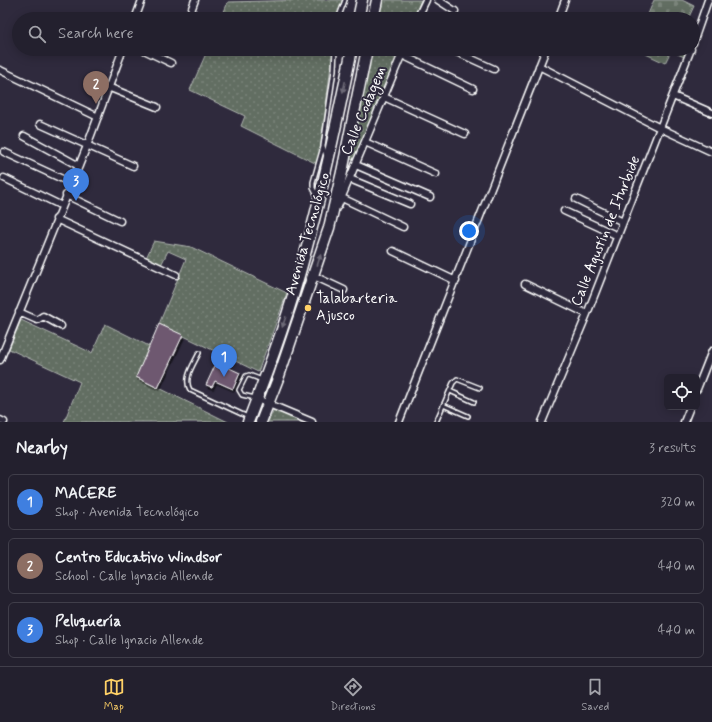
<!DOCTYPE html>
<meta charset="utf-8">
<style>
body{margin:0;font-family:Mynerve,sans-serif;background:#2b2836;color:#f1f3f6}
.controls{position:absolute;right:12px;bottom:12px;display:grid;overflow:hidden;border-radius:6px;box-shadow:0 2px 10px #0003}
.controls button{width:36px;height:36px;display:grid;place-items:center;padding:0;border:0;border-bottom:1px solid #403e4a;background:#23202e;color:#f1f3f6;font:20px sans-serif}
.you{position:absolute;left:469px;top:231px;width:14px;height:14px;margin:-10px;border:3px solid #fff;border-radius:50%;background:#1a73e8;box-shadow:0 0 0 6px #1a73e833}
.badge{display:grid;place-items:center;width:26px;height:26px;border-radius:50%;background:#ffd166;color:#fff;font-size:13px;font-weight:700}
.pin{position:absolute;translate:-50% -33px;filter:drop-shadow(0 1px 2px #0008)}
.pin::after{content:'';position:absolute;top:21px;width:14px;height:12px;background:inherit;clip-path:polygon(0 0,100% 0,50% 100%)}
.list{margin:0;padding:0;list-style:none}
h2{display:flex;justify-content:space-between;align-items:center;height:52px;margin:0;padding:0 16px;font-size:17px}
h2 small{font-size:13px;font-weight:400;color:#a3a3aa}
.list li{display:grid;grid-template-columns:26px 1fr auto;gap:12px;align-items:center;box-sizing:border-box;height:56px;margin:0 8px 8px;padding:0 8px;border:1px solid #403e4a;border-radius:6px}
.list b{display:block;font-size:15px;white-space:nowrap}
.list p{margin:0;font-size:13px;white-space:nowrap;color:#a3a3aa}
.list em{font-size:13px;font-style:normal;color:#a3a3aa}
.icon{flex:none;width:22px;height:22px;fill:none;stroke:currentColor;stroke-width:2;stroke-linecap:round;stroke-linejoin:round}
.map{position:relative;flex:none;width:712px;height:422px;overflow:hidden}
.search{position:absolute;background:#23202e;box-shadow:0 2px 10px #0003;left:12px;right:12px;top:12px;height:44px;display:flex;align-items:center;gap:10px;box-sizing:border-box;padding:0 14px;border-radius:22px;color:#a3a3aa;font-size:15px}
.sheet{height:244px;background:#23202e}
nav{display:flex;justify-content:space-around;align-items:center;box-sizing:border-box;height:56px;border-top:1px solid #403e4a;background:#23202e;font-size:11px;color:#a3a3aa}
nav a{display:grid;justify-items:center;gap:2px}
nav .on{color:#ffd166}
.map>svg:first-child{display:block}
</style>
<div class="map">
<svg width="712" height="422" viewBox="0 0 712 422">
<defs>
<pattern id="grass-dots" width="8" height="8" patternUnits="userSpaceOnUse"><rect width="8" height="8" fill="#626e62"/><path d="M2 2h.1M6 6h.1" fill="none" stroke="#7a847a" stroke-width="1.8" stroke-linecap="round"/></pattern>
<pattern id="cemetery-stones" width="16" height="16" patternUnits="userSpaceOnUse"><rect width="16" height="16" fill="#626e62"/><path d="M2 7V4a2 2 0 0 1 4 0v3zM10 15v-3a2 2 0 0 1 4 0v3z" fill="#7a847a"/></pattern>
<filter id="shadow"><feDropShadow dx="1.5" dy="2.5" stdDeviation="0" flood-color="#0009"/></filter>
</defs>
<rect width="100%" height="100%" fill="#2f2a3d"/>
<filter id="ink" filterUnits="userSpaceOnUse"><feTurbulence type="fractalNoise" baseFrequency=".025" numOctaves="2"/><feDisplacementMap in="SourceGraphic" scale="8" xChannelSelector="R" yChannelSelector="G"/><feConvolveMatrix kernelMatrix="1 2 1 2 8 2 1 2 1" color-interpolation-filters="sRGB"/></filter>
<g filter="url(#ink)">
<!-- grass -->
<path fill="url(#grass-dots)" stroke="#b0b6b0" d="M 306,0 L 343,0 L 336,19 L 221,19 L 228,2 Z
M 382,0 L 421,0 L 413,19 L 378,19 Z
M 208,49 L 333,49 L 321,145 L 317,164 L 241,126 L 245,116 L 190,90 Z
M 372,49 L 400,49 L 355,160 L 350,159 Z
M 154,241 L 191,247 L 287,293 L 258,372 L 159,324 L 186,259 L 168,251 L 161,265 L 146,258 Z
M 21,320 L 92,353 L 105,324 L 149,346 L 137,377 L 228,422 L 64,422 L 80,382 L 9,349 Z
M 274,409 L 304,422 L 268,422 Z"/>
<!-- cemetery -->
<path fill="url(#cemetery-stones)" stroke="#b0b6b0" d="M 654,0 L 682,0 L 694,6 L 688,19 L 646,19 Z
M 635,49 L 672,49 L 665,63 Z"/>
<!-- park -->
<path fill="#626e62" stroke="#b0b6b0" d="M 672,49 L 687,49 L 684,57 L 671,51 Z"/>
<!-- building -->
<path fill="#6e5970" stroke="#fff" filter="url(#shadow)" d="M 159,324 L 183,335 L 158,388 L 136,377 Z
M 219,357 L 225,359 L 223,365 L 240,373 L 233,389 L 215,381 L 212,387 L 206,385 Z"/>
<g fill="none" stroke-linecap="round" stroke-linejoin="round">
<defs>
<path id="lane" d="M 338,19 L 345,0
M 326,156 L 323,146 L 334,70 L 335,49
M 317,196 L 313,188 L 313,182 L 323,147
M 199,353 C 194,364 183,378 190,390 L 248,417
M 450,391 L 474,402
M 255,398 L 242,395 L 239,390 L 246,376 L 249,375 L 262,380
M 443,405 L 468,416
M 436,422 L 453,383 L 457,379 L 480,388"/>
<path id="street" d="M 438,0 L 455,11
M 135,19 L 142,0
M 188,19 L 195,0
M 417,19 L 426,0
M 558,19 L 565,0
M 693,43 L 708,0
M 142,49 L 171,63
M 450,49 L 494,69
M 402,55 L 473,89
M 539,66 L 660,128 L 712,152
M 0,70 L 98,117
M 108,87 L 157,107
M 673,96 L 712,113
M 384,97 L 465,134
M 40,124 L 133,166
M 24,136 L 79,166
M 365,142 L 436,174
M 4,152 L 71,183
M 356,165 L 430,197
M 4,178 L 62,206
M 350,179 L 410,204
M 66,195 L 120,221
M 342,198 L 403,227
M 576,199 L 623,222
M 338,206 L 404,49
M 564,211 L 618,236
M 56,219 L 176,275
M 393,251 L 456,281
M 314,276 L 344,290
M 525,284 L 587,314
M 19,312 L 37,320 L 43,316 L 61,326
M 0,360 L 87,146 L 123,49
M 697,389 L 712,351
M 257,399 L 312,422
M 0,420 L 4,422
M 399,422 L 546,49
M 542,422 L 587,314 L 691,49
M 684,422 L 690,407"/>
<path id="primary" d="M 358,19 L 362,0
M 373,19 L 377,0
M 248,422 C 266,375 284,328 298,279 C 320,203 336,126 352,49
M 261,422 L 279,376 L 329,228 L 342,172 L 367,49"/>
</defs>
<!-- lane casing -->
<use href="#lane" stroke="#fff" stroke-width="6"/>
<!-- street casing -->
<use href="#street" stroke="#fff" stroke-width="9"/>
<!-- primary casing -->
<use href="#primary" stroke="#fff" stroke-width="13"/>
<!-- lane -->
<use href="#lane" stroke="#2f2a3d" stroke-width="3"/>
<!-- street -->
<use href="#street" stroke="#2f2a3d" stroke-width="6"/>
<!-- primary -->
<use href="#primary" stroke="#2f2a3d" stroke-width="10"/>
</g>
<!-- one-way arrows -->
<defs><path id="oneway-solid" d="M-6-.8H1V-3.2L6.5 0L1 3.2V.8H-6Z"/></defs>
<g fill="#6d6a77">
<use href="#oneway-solid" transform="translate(344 87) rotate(102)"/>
<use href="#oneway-solid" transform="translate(319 260) rotate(-72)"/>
<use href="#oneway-solid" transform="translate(284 322) rotate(109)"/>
</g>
</g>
<!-- markers -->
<circle fill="#ffd166" stroke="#2f2a3d" stroke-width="1.5" cx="308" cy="308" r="4"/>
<g text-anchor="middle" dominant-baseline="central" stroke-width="4" stroke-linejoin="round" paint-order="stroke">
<!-- street labels -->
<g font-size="15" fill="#fff" stroke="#2f2a3d">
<text transform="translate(364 111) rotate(-67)">Calle Codagem</text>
<text transform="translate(606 231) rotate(-68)">Calle Agustín de Iturbide</text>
<text transform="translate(308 234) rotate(-74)">Avenida Tecnológico</text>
</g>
<!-- poi labels -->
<g font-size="15" fill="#fff" stroke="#2f2a3d" text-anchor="start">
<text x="316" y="299">Talabarteria<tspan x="316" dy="17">Ajusco</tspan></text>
</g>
</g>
</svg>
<div class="controls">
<button><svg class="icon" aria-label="locate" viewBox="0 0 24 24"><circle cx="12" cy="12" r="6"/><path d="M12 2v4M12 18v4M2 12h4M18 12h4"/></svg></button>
</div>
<div class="you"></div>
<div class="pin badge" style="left:224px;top:377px;background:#3f7fe0">1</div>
<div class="pin badge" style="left:96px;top:104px;background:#8d6e63">2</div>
<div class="pin badge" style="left:76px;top:201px;background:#3f7fe0">3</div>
<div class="search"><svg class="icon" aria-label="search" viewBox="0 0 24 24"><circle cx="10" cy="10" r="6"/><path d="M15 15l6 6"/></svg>Search here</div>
</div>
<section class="sheet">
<h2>Nearby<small>3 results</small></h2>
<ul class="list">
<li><span class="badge" style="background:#3f7fe0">1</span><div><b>MACERE</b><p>Shop · Avenida Tecnológico</p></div><em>320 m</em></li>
<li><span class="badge" style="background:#8d6e63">2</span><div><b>Centro Educativo Windsor</b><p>School · Calle Ignacio Allende</p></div><em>440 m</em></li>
<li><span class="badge" style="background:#3f7fe0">3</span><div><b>Peluquería</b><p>Shop · Calle Ignacio Allende</p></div><em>440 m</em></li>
</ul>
</section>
<nav>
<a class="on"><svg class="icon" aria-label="map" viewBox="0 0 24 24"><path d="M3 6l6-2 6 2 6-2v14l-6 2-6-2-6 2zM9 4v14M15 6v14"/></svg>Map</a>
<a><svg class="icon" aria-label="directions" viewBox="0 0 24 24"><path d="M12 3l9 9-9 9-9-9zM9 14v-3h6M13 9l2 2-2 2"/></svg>Directions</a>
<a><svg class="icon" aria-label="saved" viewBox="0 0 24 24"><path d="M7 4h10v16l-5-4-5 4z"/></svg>Saved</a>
</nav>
